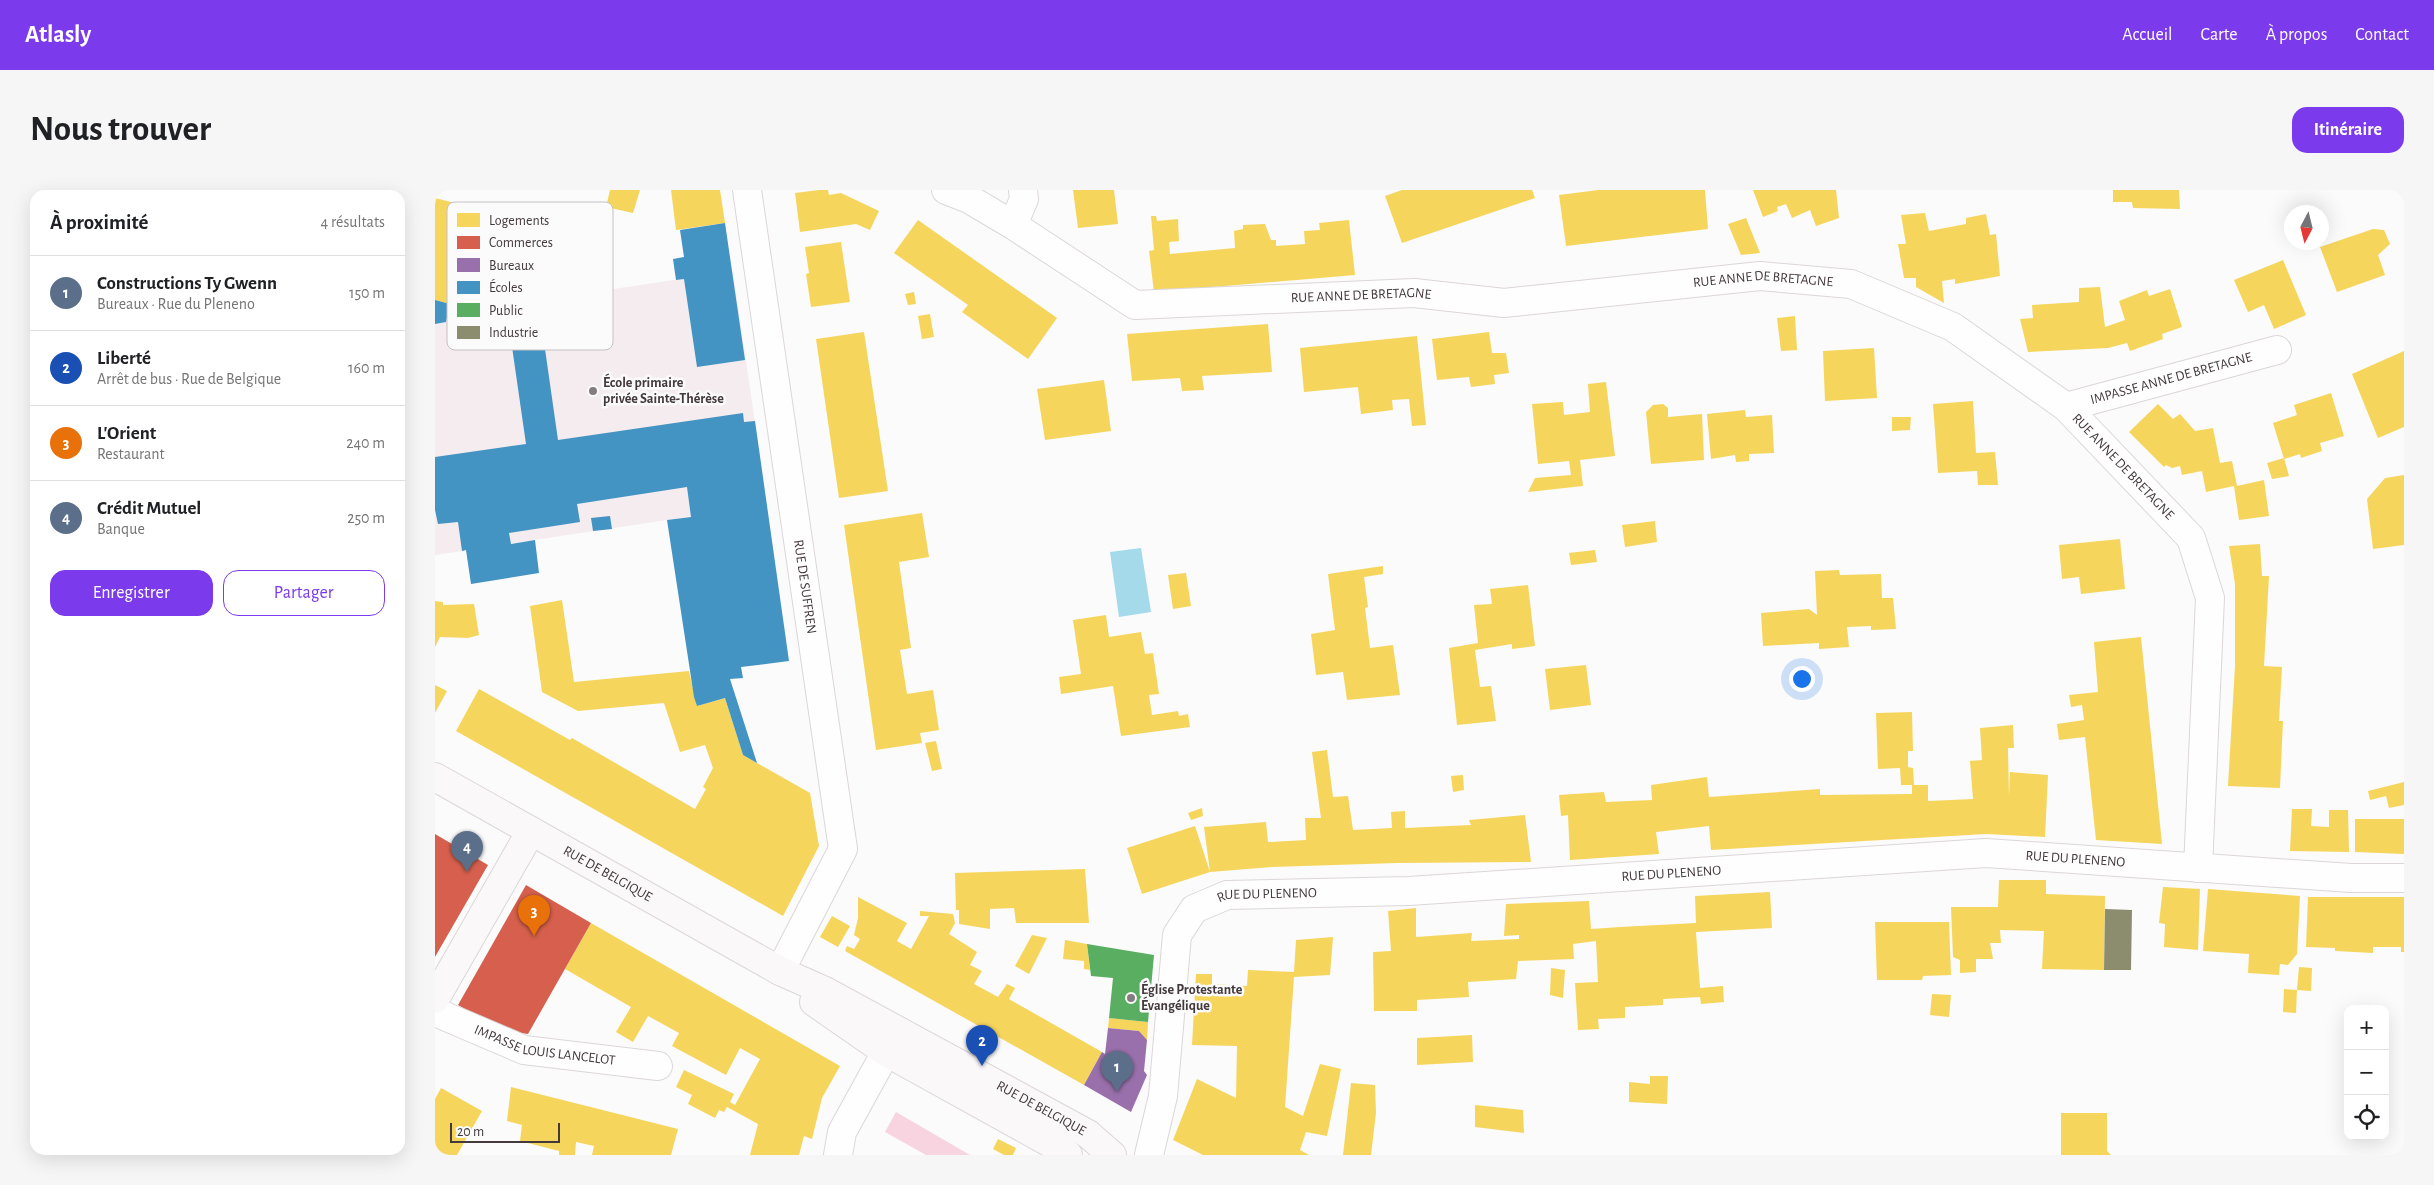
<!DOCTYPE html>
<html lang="fr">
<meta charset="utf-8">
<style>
body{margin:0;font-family:"Alegreya Sans",sans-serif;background:#f6f6f6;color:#202124}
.controls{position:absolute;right:15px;bottom:15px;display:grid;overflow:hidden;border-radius:10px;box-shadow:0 5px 20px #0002}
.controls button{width:45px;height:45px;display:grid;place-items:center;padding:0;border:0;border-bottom:1px solid #e0e0e0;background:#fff;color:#202124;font:25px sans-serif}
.compass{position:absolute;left:1849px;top:15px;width:45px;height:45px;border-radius:50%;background:#fff;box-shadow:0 5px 20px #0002;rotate:187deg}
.scale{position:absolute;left:15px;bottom:12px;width:110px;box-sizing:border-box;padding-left:5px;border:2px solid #44393c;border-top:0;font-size:14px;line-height:18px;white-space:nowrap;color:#44393c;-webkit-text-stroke:4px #fbfbfb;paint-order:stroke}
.you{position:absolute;left:1366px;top:488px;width:18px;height:18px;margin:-12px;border:4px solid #fff;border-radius:50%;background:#1a73e8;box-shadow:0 0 0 8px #1a73e833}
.badge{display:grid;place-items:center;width:32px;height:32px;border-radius:50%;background:#7c3aed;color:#fff;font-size:16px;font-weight:700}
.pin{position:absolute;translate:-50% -41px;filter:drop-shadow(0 1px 2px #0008)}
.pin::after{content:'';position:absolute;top:26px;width:18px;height:15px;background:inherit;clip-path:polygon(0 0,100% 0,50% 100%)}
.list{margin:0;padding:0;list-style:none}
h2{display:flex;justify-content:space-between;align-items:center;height:65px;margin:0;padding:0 20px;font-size:21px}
h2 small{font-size:16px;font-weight:400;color:#757577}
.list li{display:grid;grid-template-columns:32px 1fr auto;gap:15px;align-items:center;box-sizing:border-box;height:75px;padding:0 20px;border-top:1px solid #e0e0e0}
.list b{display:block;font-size:19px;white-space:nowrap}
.list p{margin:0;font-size:16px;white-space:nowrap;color:#757577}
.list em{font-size:16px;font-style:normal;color:#757577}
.actions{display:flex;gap:10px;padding:15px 20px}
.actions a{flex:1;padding:11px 0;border:1px solid #7c3aed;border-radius:15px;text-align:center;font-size:18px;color:#7c3aed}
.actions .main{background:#7c3aed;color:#fff}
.icon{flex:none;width:28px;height:28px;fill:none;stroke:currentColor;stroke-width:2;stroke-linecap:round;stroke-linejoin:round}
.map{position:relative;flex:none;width:1969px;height:965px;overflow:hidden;border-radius:15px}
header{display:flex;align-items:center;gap:30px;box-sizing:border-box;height:70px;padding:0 25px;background:#7c3aed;color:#fff}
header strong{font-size:24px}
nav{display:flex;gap:28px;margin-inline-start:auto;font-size:18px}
.intro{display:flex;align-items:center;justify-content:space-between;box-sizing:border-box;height:120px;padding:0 30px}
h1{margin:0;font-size:35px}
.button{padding:12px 22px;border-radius:15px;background:#7c3aed;color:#fff;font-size:18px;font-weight:700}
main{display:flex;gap:30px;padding:0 30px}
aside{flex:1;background:#fff;border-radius:15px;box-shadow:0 5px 20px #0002}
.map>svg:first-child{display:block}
</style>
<header>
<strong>Atlasly</strong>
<nav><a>Accueil</a><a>Carte</a><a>À propos</a><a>Contact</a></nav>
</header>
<div class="intro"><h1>Nous trouver</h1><a class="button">Itinéraire</a></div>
<main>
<aside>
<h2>À proximité<small>4 résultats</small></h2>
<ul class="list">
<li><span class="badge" style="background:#5c6f8a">1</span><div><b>Constructions Ty Gwenn</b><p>Bureaux · Rue du Pleneno</p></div><em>150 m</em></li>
<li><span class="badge" style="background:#1a4fb4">2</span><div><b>Liberté</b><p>Arrêt de bus · Rue de Belgique</p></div><em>160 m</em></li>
<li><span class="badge" style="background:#e8710a">3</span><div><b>L'Orient</b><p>Restaurant</p></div><em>240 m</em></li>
<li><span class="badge" style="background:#5c6f8a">4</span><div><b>Crédit Mutuel</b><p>Banque</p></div><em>250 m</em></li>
</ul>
<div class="actions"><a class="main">Enregistrer</a><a>Partager</a></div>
</aside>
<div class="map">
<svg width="1969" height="965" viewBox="0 0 1969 965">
<rect width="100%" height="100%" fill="#fbfbfb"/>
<!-- built -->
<path fill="#f5ecef" d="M 298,81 L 332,315 L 0,365 L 0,134 L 11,132 L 13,124 Z"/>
<!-- green -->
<path fill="#f7d4df" d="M 461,922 L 535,965 L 491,965 L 450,942 Z"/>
<!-- water -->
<path fill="#a4dae9" d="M 706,358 L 716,422 L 684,427 L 675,362 Z"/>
<!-- homes -->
<path fill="#f6d55c" d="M 175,0 L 205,0 L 198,23 L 171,17 Z
M 236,0 L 285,0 L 290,33 L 241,40 Z
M 384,0 L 393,0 L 394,5 L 406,3 L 444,21 L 435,40 L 421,34 L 365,42 L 360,3 Z
M 638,0 L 679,0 L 683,34 L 643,38 Z
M 967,0 L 1097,0 L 1100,8 L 967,53 L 950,6 Z
M 1163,0 L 1270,0 L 1273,39 L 1131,56 L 1124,5 Z
M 1318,0 L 1401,0 L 1404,28 L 1381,36 L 1375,20 L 1357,28 L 1351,14 L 1342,17 L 1343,21 L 1328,27 Z
M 1678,0 L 1744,0 L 1745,19 L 1698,18 L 1697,12 L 1678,12 Z
M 0,8 L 40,18 L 15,114 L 0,110 Z
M 1490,23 L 1494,41 L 1531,34 L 1531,28 L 1551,24 L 1555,45 L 1561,44 L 1565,86 L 1520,94 L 1520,89 L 1507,91 L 1509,113 L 1481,97 L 1481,88 L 1469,88 L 1463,54 L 1471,54 L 1466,25 Z
M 716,26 L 721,26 L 722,31 L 743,29 L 744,51 L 734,52 L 735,64 L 800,58 L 799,41 L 808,39 L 808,35 L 830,34 L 836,50 L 841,50 L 841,56 L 870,54 L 869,41 L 885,40 L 884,33 L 914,30 L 920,85 L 719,102 L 714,61 L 719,60 Z
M 1311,28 L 1325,63 L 1306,65 L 1293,34 Z
M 483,30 L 622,128 L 593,169 L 527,122 L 533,115 L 459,63 Z
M 1938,39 L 1949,40 L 1955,54 L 1943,65 L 1950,85 L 1902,102 L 1885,57 Z
M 406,52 L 415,112 L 376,117 L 371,84 L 374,83 L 370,57 Z
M 1848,70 L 1871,125 L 1839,139 L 1829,115 L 1813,122 L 1799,90 Z
M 1665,97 L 1670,137 L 1690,130 L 1684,111 L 1712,100 L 1714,106 L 1735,99 L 1747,137 L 1727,144 L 1728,149 L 1695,161 L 1692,153 L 1673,158 L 1593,162 L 1585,129 L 1598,128 L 1597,115 L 1644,112 L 1644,98 Z
M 479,102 L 481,114 L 473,115 L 470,104 Z
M 495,124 L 499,147 L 487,149 L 483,126 Z
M 1360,126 L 1362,160 L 1346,161 L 1342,128 Z
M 833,134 L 837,182 L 767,186 L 769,200 L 747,201 L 745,188 L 697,191 L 692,144 Z
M 429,142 L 453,301 L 404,308 L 381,149 Z
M 1054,142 L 1057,163 L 1071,163 L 1074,183 L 1059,185 L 1060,194 L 1036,197 L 1034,187 L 1002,190 L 997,149 Z
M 982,146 L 991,235 L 977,236 L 974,209 L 957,210 L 958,220 L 926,224 L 923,197 L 869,202 L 865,158 Z
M 1439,158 L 1442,208 L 1390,211 L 1388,161 Z
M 1969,161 L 1969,237 L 1943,248 L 1917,184 Z
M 669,190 L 676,241 L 610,250 L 602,199 Z
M 1171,192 L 1180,266 L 1145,270 L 1148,296 L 1093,302 L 1100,288 L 1136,285 L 1134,271 L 1103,274 L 1097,214 L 1128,212 L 1129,225 L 1155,222 L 1153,194 Z
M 1896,203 L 1909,246 L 1885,253 L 1887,261 L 1866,268 L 1865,264 L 1849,269 L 1838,233 L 1862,225 L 1859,215 Z
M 1538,211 L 1541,263 L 1560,262 L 1563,295 L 1543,295 L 1542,281 L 1503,283 L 1498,214 Z
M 1228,214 L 1233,218 L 1233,227 L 1267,224 L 1269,270 L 1216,274 L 1211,222 L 1218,215 Z
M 1723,214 L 1738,229 L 1745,224 L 1760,241 L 1778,238 L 1785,273 L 1797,271 L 1802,296 L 1829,290 L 1834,326 L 1804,330 L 1799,296 L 1771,302 L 1767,281 L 1747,285 L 1745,276 L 1737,278 L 1731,275 L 1729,277 L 1694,242 Z
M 1310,220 L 1311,227 L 1337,225 L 1339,263 L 1314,264 L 1314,271 L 1301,272 L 1300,265 L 1276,269 L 1272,224 Z
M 1457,227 L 1476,227 L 1475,240 L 1457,241 Z
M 1849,268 L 1854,286 L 1837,289 L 1832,273 Z
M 1969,285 L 1969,355 L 1938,359 L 1932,309 L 1950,288 Z
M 487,323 L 494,367 L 464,372 L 476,458 L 465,460 L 472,504 L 498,500 L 504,540 L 485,543 L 487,553 L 441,560 L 409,335 Z
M 1220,331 L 1222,352 L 1190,357 L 1187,335 Z
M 1685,349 L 1690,399 L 1646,404 L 1644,387 L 1627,389 L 1624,355 Z
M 1825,354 L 1827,386 L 1834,386 L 1829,476 L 1847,477 L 1844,531 L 1848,531 L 1845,598 L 1793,596 L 1800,476 L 1800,394 L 1794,356 Z
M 1160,360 L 1162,372 L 1136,375 L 1134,363 Z
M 948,376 L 948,384 L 929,387 L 933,417 L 930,418 L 935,458 L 958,455 L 965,505 L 912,510 L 908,482 L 881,485 L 876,444 L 900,440 L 893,384 Z
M 1404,380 L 1405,385 L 1446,384 L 1447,408 L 1458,408 L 1461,439 L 1436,440 L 1436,436 L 1412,437 L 1414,457 L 1384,459 L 1384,453 L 1328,456 L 1326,423 L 1374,419 L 1382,425 L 1380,381 Z
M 751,383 L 756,416 L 738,419 L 733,385 Z
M 1093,395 L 1100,456 L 1077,459 L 1077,454 L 1040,460 L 1045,497 L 1056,496 L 1061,531 L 1022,535 L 1014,458 L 1043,453 L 1039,415 L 1057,414 L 1055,399 Z
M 127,410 L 139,492 L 254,481 L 262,516 L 290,508 L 308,565 L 375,603 L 384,656 L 348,726 L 21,541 L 44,499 L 135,550 L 137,548 L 260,619 L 271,599 L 268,597 L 278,578 L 270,555 L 245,562 L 229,513 L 143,521 L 107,502 L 95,416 Z
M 0,411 L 8,412 L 8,415 L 39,414 L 44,445 L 33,448 L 5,447 L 0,457 Z
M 671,425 L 674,447 L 706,442 L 710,464 L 718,463 L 724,504 L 714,505 L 717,525 L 743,521 L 744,526 L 753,524 L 755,537 L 686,546 L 678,496 L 626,504 L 624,487 L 646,484 L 638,430 Z
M 1706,447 L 1727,654 L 1661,650 L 1650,547 L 1624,550 L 1622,534 L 1649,530 L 1647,515 L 1636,517 L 1634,505 L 1663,502 L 1659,452 Z
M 1151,475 L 1156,515 L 1115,520 L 1110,479 Z
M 0,495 L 12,501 L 0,523 Z
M 1477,522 L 1478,561 L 1473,561 L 1473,577 L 1478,578 L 1479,595 L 1493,595 L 1493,611 L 1538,609 L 1535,571 L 1547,570 L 1545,538 L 1578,535 L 1579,558 L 1573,558 L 1574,606 L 1575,582 L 1613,585 L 1610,647 L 1551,644 L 1276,660 L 1274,636 L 1221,642 L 1224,664 L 1135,670 L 1133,625 L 1126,626 L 1124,605 L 1169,602 L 1171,612 L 1217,610 L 1216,595 L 1272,587 L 1274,607 L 1385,599 L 1385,605 L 1477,604 L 1477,595 L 1466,595 L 1465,578 L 1443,579 L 1441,523 Z
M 501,551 L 507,579 L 497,581 L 490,553 Z
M 892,560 L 898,607 L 913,606 L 918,640 L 957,638 L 956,622 L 970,621 L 970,638 L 1036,635 L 1034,630 L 1090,625 L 1096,672 L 962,673 L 837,677 L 775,682 L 707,704 L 692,658 L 760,636 L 775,682 L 769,637 L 831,632 L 833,652 L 871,650 L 870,628 L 886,628 L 877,562 Z
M 1028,585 L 1029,600 L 1018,602 L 1016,586 Z
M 1969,592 L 1969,615 L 1954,618 L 1951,606 L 1935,610 L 1933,601 Z
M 767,618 L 768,626 L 756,630 L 753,623 Z
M 1857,619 L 1877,619 L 1876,636 L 1894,637 L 1894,620 L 1913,620 L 1914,662 L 1855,661 Z
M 1920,629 L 1969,629 L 1969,664 L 1920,662 Z
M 650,679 L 654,733 L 581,733 L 579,718 L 555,719 L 555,739 L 524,734 L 524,720 L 521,720 L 520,683 Z
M 1564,690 L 1611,690 L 1611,704 L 1670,706 L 1669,780 L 1607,779 L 1609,741 L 1565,740 L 1566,753 L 1555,753 L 1558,769 L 1541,769 L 1541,782 L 1525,783 L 1525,770 L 1518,767 L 1516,717 L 1563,717 Z
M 1728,697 L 1765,699 L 1763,760 L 1729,757 L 1730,734 L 1724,733 Z
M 1773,699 L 1865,706 L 1862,764 L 1853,775 L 1845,774 L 1844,785 L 1813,783 L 1814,764 L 1768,761 Z
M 1335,702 L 1337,738 L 1261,742 L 1265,798 L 1288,796 L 1289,812 L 1266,814 L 1265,807 L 1228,809 L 1228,815 L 1190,817 L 1190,828 L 1163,829 L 1164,839 L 1143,840 L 1140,793 L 1163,792 L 1161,751 L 1138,754 L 1139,769 L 1083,771 L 1081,789 L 1033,792 L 1034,807 L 982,810 L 982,821 L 939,821 L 938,762 L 956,761 L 953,721 L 981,718 L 981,747 L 1037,743 L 1036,751 L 1084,749 L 1084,745 L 1069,746 L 1071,714 L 1154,711 L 1156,739 L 1185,737 L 1261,733 L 1260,706 Z
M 423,707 L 472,733 L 462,751 L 476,759 L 494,726 L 485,726 L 485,721 L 518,724 L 520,733 L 514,744 L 542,762 L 535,775 L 547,781 L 539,794 L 563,807 L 572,794 L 580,798 L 574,809 L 667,862 L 649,895 L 410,761 L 412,756 L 419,759 L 425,749 L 419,745 L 423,728 Z
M 1873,707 L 1969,707 L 1969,762 L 1966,762 L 1966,757 L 1938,757 L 1938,763 L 1900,761 L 1900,758 L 1871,757 Z
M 397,726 L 415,736 L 403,757 L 385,747 Z
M 1440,732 L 1514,732 L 1516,785 L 1488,786 L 1487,790 L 1442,790 Z
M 156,733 L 405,876 L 387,908 L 377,949 L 369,946 L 364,965 L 315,965 L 323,934 L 292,917 L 289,922 L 284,920 L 280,928 L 253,914 L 257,905 L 241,897 L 249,880 L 299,904 L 295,912 L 300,915 L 325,869 L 305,858 L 291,885 L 237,856 L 244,843 L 213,826 L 198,852 L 181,842 L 196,817 L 130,779 Z
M 597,745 L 612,748 L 594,784 L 580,776 Z
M 898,747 L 895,785 L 859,787 L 850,917 L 868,926 L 885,874 L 906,879 L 892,946 L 871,942 L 865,960 L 874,965 L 768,965 L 738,950 L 762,889 L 801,908 L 802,856 L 757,855 L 761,784 L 777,784 L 777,794 L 812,796 L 813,780 L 859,782 L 861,750 Z
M 630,750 L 652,754 L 655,780 L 649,779 L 649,771 L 628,769 Z
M 1864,777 L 1877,778 L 1876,801 L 1862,800 Z
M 1116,778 L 1130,780 L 1128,808 L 1115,805 Z
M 1849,799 L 1862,800 L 1861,823 L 1848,822 Z
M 1497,804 L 1516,805 L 1514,827 L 1495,825 Z
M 674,828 L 713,832 L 712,850 L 704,841 L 673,838 Z
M 1037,845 L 1038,872 L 982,875 L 982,848 Z
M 1215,886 L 1233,886 L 1232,914 L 1194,912 L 1194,892 L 1215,894 Z
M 916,893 L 940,895 L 941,923 L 936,965 L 908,965 Z
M 76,897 L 243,939 L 236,965 L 157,965 L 159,956 L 141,952 L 140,965 L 124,965 L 124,961 L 85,951 L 87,935 L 72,931 Z
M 6,898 L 47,921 L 22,965 L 0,965 L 0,909 Z
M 1040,915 L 1088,920 L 1089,943 L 1040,937 Z
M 1626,923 L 1672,923 L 1672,961 L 1676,965 L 1626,965 Z
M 563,949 L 581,958 L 578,965 L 569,965 L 558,959 Z"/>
<!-- shops -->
<path fill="#d6604d" d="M 0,644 L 53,675 L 0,767 Z
M 91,695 L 156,733 L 93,844 L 63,839 L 23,815 Z"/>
<!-- offices -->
<path fill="#9970ab" d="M 673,838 L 704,841 L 712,850 L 709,881 L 712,885 L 696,922 L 649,895 L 667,862 L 670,864 Z"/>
<!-- schools -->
<path fill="#4393c3" d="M 290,33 L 310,170 L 262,177 L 249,89 L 241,90 L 238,69 L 249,67 L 245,40 Z
M 101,93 L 96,111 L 103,110 L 123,250 L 308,223 L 309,232 L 320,231 L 354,471 L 306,477 L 308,488 L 295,489 L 322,573 L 308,565 L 290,508 L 262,516 L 259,507 L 232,330 L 256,327 L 252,297 L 142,314 L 145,332 L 74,343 L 76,354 L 100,350 L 104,383 L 36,394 L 31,360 L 27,361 L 23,332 L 3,334 L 0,320 L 0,267 L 91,254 L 71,115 L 78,114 L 75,98 Z
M 0,110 L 15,114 L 11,132 L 0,134 Z
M 175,326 L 177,339 L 158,341 L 156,328 Z"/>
<!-- public -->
<path fill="#5aae61" d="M 652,754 L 719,765 L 713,832 L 674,828 L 678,788 L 656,786 Z"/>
<!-- industry -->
<path fill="#8c8c6e" d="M 1670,719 L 1697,720 L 1696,780 L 1669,780 Z"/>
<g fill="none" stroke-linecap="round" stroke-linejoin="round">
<defs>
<g id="street">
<path id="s1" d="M 312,0 L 408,659 L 345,781"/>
<path id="s2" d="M 511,0 L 534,9 L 578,35 L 700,115 L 979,103 L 1069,113 L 1325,86 L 1416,94 L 1518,137 L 1631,217 L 1756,348 L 1775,408 L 1763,678"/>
<path d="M 578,35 L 589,9 L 588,0"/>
<path id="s3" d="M 1631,217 L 1842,160"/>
<path id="s4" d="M 0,822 L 89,860 L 223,876"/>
<path d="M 403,965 L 407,942 L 451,862"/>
<path id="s5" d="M 714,965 L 728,906 L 742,745 L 759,719 L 792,705 L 974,701 L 1551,663 L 1916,688 L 1969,688"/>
</g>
<g id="secondary">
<path id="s6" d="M 0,587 L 345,781 L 390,801 L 653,944 L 677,965"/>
<path d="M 0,809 L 96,641"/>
<path d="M 379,812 L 451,862 L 619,955 L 633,965"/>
</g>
</defs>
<!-- street casing -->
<use href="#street" stroke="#dcd6d8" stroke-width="30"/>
<!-- secondary casing -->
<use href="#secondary" stroke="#dcd6d8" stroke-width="30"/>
<!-- street -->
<use href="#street" stroke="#fefefe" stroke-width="28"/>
<!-- secondary -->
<use href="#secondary" stroke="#faf8f8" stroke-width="28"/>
</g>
<!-- markers -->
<g fill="#847d7f" stroke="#fbfbfb" stroke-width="2">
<circle cx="158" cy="201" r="5"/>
<circle cx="696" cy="808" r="5"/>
</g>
<g text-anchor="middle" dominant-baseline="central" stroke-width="5" stroke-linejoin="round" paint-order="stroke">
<!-- street labels -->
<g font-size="14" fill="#44393c" stroke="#fbfbfb">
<text stroke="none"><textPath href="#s2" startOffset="852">RUE ANNE DE BRETAGNE</textPath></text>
<text stroke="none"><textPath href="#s2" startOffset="448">RUE ANNE DE BRETAGNE</textPath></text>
<text stroke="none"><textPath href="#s3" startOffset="109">IMPASSE ANNE DE BRETAGNE</textPath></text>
<text stroke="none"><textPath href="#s2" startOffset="1272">RUE ANNE DE BRETAGNE</textPath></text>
<text stroke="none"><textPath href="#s1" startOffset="401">RUE DE SUFFREN</textPath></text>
<text stroke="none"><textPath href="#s5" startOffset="1139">RUE DU PLENENO</textPath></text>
<text stroke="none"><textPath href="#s6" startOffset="198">RUE DE BELGIQUE</textPath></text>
<text stroke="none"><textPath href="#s5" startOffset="734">RUE DU PLENENO</textPath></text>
<text stroke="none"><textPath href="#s5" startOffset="329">RUE DU PLENENO</textPath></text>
<text stroke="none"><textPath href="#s4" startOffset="116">IMPASSE LOUIS LANCELOT</textPath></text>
<text stroke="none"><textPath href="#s6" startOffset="691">RUE DE BELGIQUE</textPath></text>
</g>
<!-- poi labels -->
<g font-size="14" font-weight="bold" fill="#44393c" stroke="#fbfbfb" text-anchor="start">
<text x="168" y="193">École primaire<tspan x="168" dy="16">privée Sainte-Thérèse</tspan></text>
<text x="706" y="800">Église Protestante<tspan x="706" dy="16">Évangélique</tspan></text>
</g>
</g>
<!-- legend -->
<rect x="12" y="12" width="166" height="148" rx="8" fill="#fbfbfb" stroke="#c4c1c2" stroke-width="1"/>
<rect x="22" y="23" width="23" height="14" fill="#f6d55c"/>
<rect x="22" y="46" width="23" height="13" fill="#d6604d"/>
<rect x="22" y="68" width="23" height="14" fill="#9970ab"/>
<rect x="22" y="91" width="23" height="13" fill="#4393c3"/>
<rect x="22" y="113" width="23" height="14" fill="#5aae61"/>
<rect x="22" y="136" width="23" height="13" fill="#8c8c6e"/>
<g font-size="14" fill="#44393c">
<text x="54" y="35">Logements</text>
<text x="54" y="57">Commerces</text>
<text x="54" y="80">Bureaux</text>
<text x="54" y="102">Écoles</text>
<text x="54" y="125">Public</text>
<text x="54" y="147">Industrie</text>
</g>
</svg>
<div class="controls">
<button>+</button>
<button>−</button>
<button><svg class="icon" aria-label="locate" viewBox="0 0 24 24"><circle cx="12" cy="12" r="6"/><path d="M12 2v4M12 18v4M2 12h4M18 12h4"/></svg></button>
</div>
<svg class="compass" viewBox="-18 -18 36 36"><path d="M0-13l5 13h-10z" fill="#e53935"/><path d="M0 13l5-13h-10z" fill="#757577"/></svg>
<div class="scale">20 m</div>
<div class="you"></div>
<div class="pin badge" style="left:682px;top:902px;background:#5c6f8a">1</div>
<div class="pin badge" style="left:547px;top:876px;background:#1a4fb4">2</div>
<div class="pin badge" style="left:99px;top:746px;background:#e8710a">3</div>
<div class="pin badge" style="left:32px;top:682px;background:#5c6f8a">4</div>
</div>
</main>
